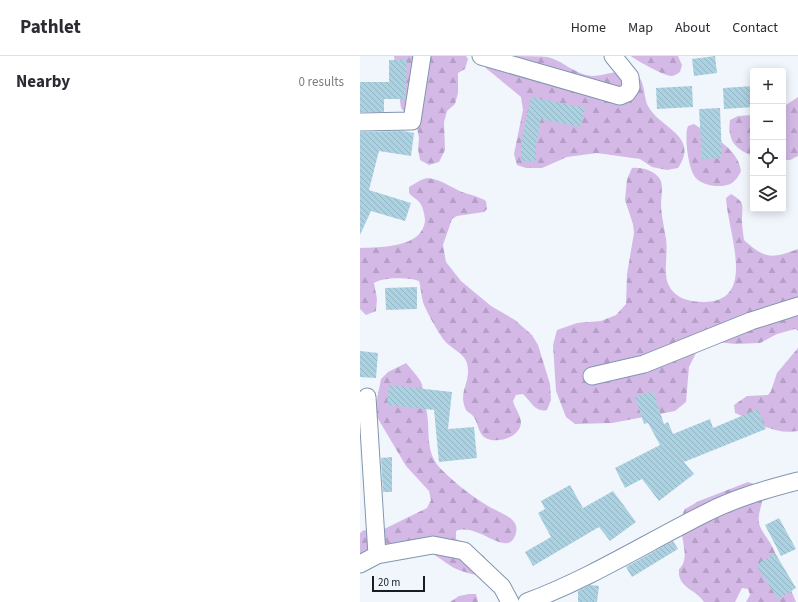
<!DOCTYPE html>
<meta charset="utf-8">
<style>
body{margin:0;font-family:"Source Sans 3",sans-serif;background:#f2f2f3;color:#2b2b33}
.controls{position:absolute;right:12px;top:12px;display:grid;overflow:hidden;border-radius:4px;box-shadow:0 2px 10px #0003}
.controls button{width:36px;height:36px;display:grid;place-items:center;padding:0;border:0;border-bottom:1px solid #e1e1e2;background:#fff;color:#2b2b33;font:20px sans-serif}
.scale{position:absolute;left:12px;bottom:10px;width:53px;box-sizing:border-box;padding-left:4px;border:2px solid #151d27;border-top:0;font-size:11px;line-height:14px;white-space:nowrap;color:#151d27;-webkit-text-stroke:3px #f1f6fc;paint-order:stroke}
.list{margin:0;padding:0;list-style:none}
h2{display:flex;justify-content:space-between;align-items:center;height:52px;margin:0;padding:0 16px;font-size:17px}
h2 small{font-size:13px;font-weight:400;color:#7c7c81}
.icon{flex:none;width:22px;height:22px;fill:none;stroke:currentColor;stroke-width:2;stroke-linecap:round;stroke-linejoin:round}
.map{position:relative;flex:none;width:438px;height:546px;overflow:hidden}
header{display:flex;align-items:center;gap:24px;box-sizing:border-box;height:56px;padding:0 20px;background:#fff;border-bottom:1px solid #e1e1e2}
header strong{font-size:19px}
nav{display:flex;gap:22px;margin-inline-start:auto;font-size:14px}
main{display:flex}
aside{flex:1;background:#fff}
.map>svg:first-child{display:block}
</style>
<header>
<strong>Pathlet</strong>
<nav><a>Home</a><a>Map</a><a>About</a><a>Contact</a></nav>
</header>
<main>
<aside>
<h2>Nearby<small>0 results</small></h2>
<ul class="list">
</ul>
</aside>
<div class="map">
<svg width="438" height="546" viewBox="0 0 438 546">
<defs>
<pattern id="forest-firs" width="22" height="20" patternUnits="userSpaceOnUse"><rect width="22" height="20" fill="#d4b9e7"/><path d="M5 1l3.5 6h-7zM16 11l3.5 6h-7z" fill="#b59fc6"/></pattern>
<pattern id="building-back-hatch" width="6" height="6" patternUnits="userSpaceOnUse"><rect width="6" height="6" fill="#acd2e2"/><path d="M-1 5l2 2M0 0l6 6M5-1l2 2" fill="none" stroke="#93b4c2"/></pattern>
</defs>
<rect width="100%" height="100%" fill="#f1f6fc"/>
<!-- forest -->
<path fill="url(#forest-firs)" d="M 34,0 L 106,0 L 108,3 L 105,13 L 98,17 L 98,37 L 95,48 L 87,55 L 84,66 L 85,94 L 79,106 L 69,109 L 60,104 L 58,93 L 59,82 L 57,72 L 41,52 Z
M 118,0 C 136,0 173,0 188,1 C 203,5 216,19 232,20 C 245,20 262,12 274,17 C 286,23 283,40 288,50 C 300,73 340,79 318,112 L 307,114 L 292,111 L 280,103 L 237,97 L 207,101 L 182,112 L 166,112 L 157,109 L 154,98 L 163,54 L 161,41 L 127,13 Z
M 271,0 L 318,0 L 322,9 L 320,16 C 317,18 314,20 311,20 C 305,20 275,4 271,0 Z
M 438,41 L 438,100 L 430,104 L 423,104 L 423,51 Z
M 393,59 L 393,100 C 375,93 367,84 370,64 L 378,60 Z
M 334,68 C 352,80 378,92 381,115 C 379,120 376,124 372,127 C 362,133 342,130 335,121 C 328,112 324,79 328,70 Z
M 272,112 C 283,111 296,115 301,125 C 303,132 301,143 301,150 C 302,163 304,170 306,183 C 308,196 304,212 307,225 C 311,237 320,243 332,245 C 402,255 368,180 366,142 L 371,138 C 386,147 382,149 382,164 C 382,171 383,177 384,184 C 405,203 411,203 438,193 L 438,275 L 435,273 L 417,278 L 400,287 L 376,288 L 356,286 L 337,295 L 329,311 L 326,346 L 315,355 L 252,367 L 215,368 L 206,361 L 196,335 L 193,289 L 197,274 L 217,267 L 241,265 L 256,259 L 266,248 L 267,218 L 274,177 L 273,168 L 265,144 L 267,123 Z
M 67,122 C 81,123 90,131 102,136 C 110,139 118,140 126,145 L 127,153 L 124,156 L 97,160 L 92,163 L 83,189 L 86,206 L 101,225 L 131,250 L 155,264 L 172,279 L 178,289 L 190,328 L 191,344 L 187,354 C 176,357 171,346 163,338 L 156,339 L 153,345 C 155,353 161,359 161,367 C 160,382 135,389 124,381 C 118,376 118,366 113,360 C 111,357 108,357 106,354 C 97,335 112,327 107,307 C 104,297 90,292 84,284 C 79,278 65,253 63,246 C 61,239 61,232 59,225 C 49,221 22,221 14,227 L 17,243 L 16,255 L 6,259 L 0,253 L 0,192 C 21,191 62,192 65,165 C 65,160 63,151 60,147 C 57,143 52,141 49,137 L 49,131 L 61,124 Z
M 438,292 L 438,375 C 415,379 396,366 375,357 L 374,349 L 387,340 L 408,339 L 411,335 L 417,317 Z
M 46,307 C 51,313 57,319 61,326 C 63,330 63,336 64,341 C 65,349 68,359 68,367 C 69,386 68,401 83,415 C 96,428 112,440 128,450 C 136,455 149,459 154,466 C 157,469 157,476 155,480 C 146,502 118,466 96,475 L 96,483 L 124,500 L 128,510 L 121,520 C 111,518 103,516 94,512 C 85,507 73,495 62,495 C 39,496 26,516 0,504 L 0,477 L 4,474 L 16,477 L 67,452 L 71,444 L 69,435 L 46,410 L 17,361 L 16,348 L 21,323 L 28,316 Z
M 388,426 C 415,434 396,451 399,467 C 401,476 409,483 413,492 C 421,509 428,528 436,546 L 386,546 L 390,539 L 388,533 L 382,532 L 375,546 L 344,546 C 336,533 317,532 319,513 C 334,500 313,472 325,453 L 339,445 Z
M 109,538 L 116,538 L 118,546 L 90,546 L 99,540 Z"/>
<!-- building -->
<path fill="url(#building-back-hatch)" d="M 355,0 L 357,17 L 334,20 L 332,3 Z
M 29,4 L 47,4 L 45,43 L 24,43 L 24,56 L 0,56 L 0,26 L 29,26 Z
M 332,30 L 333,51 L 297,53 L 296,32 Z
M 393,30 L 393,51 L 364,53 L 363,32 Z
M 171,41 L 225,52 L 220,71 L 181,63 L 176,89 L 176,105 L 161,105 L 161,87 Z
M 360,52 L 362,102 L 342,103 L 339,53 Z
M 43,75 L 54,77 L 51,100 L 19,95 L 9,134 L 51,147 L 45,165 L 11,155 L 0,179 L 0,76 Z
M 57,231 L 57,253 L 26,254 L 25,232 Z
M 0,295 L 18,297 L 16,322 L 0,321 Z
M 29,329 L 92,336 L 88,373 L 114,371 L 117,402 L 79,406 L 74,354 L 27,349 Z
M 293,335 L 304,368 L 308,366 L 313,378 L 350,363 L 353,372 L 398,353 L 406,373 L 324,406 L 334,418 L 299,445 L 282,423 L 265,432 L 255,412 L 300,389 L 288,367 L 284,368 L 275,341 Z
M 32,401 L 32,436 L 23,436 L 21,402 Z
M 210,429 L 223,452 L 253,435 L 276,466 L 250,485 L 239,471 L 173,510 L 165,496 L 191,481 L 178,457 L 185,453 L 181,445 Z
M 419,462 L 436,493 L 421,500 L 405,469 Z
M 313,485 L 318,493 L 272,521 L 266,511 Z
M 415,497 L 436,532 L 418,543 L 396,509 Z
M 230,529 L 239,530 L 237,546 L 218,546 L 218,535 Z"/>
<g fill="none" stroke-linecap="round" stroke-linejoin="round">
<defs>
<path id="minor" d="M 121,0 L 260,40 L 267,37 L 271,31 L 270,21 L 253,0
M 0,66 L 52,65 L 62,0
M 232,320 L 284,308 L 391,265 L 438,250
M 7,341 L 17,499
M 0,508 L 17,499 L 73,489 L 104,495 L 142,531 L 150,546
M 167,546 C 231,522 286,487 346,457 C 375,442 407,433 438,425"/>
</defs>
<!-- minor casing -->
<use href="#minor" stroke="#8196b0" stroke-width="19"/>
<!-- minor -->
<use href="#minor" stroke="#fff" stroke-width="17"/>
</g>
</svg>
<div class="controls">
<button>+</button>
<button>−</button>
<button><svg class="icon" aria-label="locate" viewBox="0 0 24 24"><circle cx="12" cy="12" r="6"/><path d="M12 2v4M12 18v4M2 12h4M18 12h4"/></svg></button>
<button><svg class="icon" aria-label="layers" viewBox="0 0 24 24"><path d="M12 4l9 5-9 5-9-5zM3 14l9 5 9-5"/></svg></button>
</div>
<div class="scale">20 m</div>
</div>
</main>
